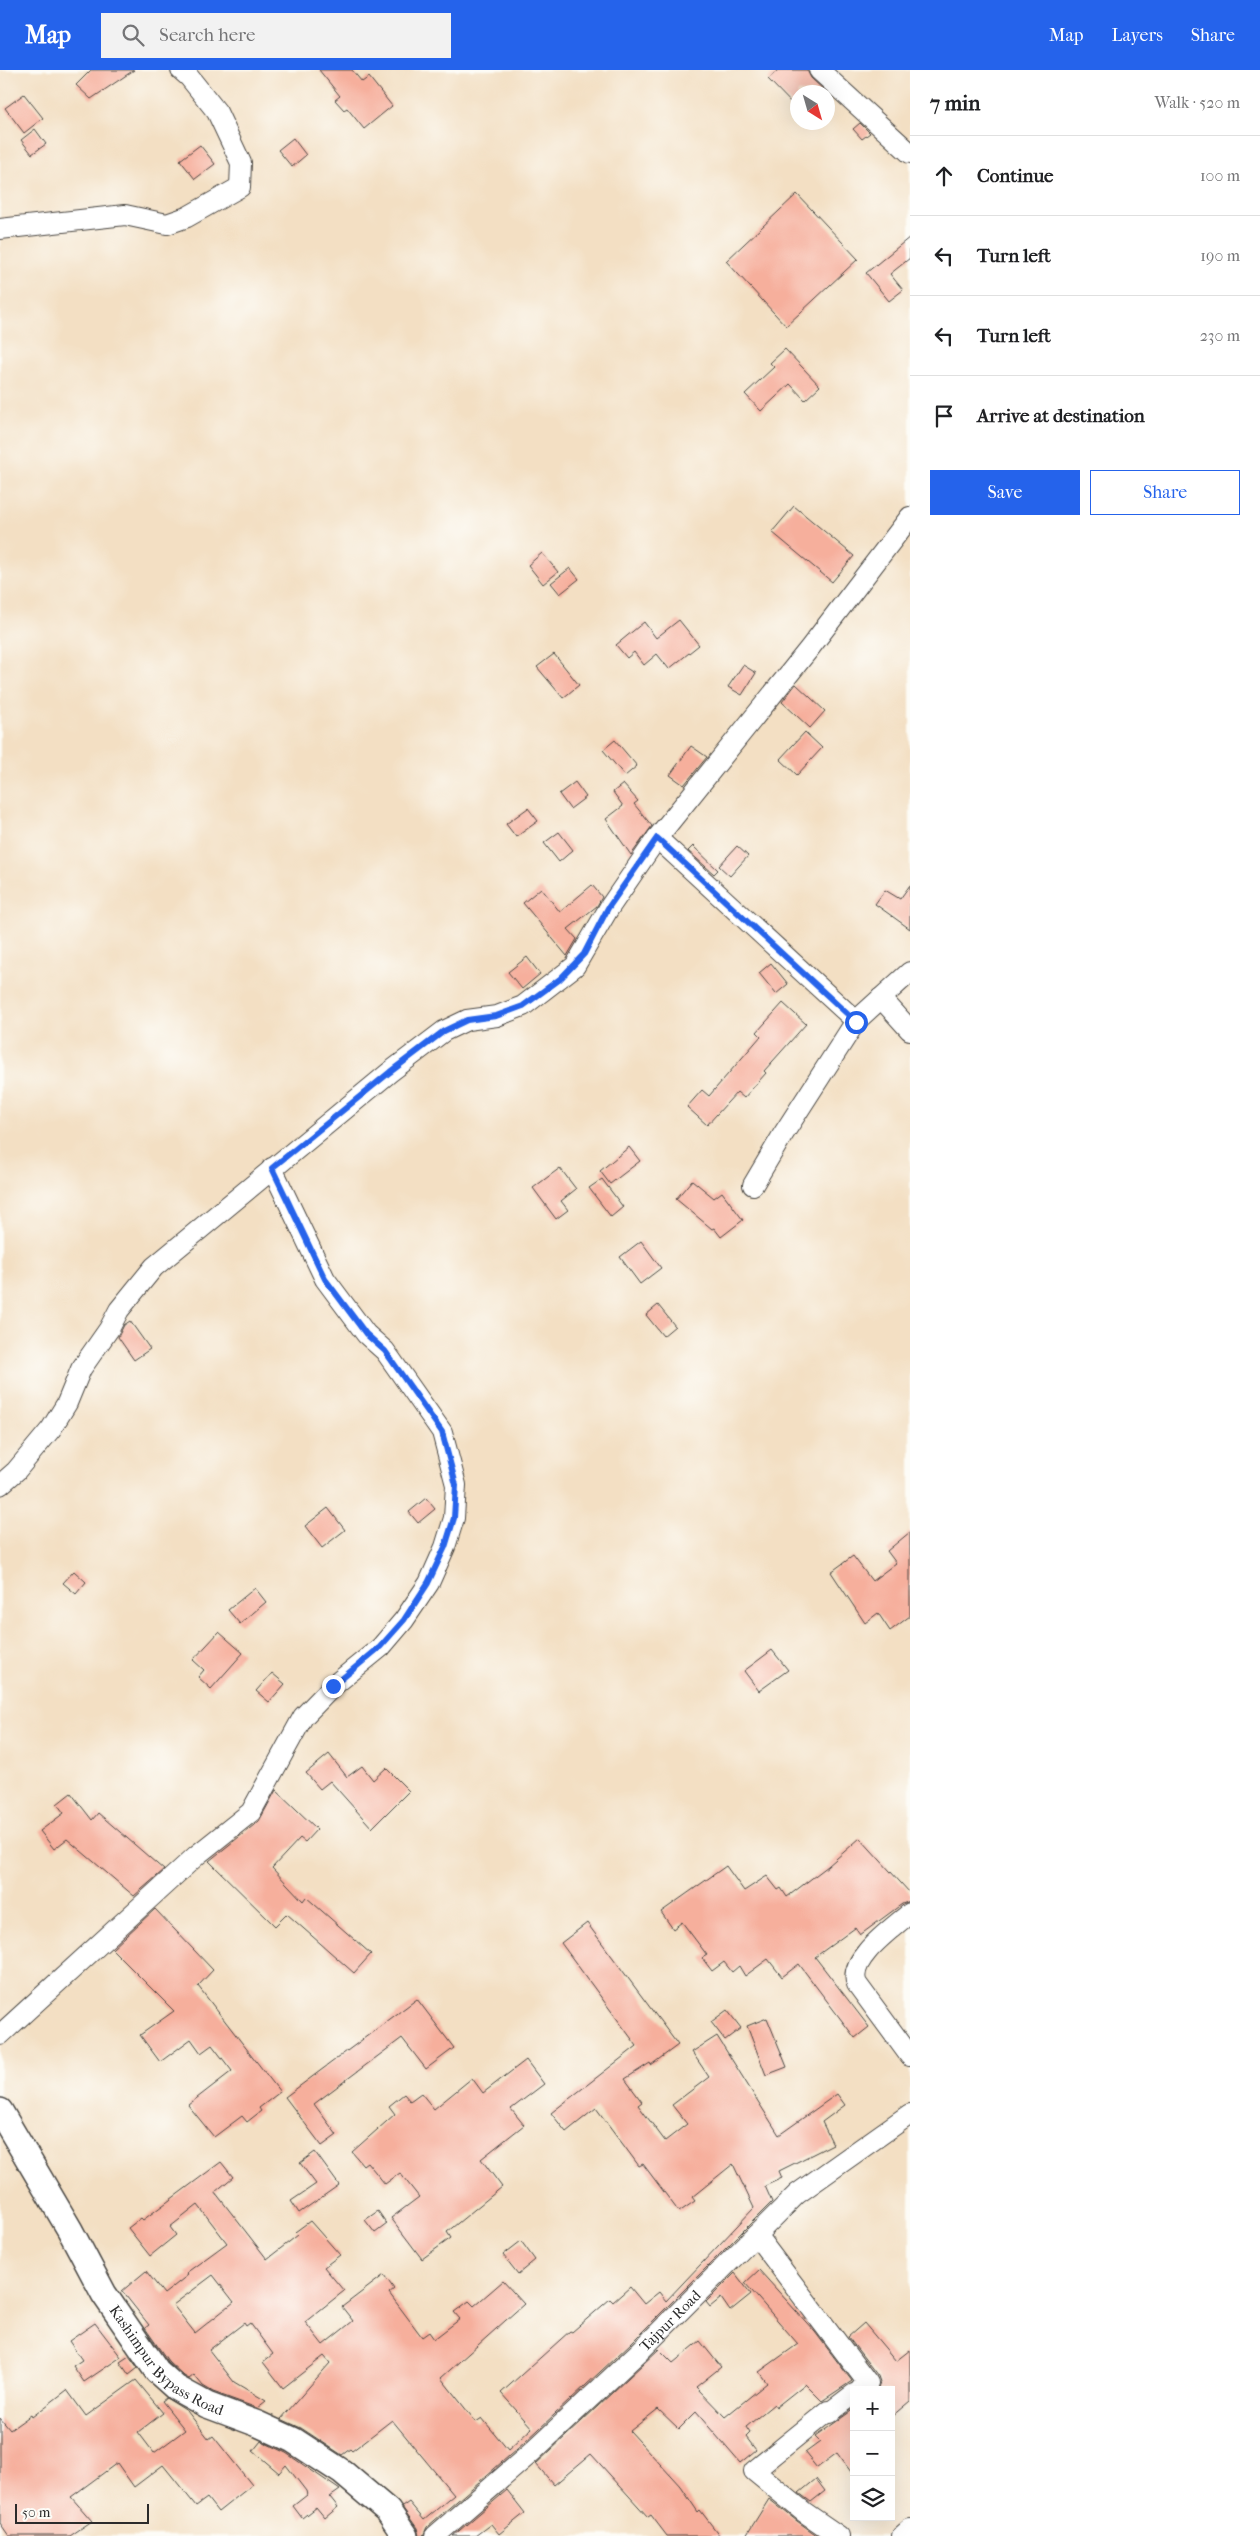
<!DOCTYPE html>
<meta charset="utf-8">
<style>
body{margin:0;font-family:"IM FELL French Canon",serif;background:#f2f2f2;color:#202124}
.controls{position:absolute;right:15px;bottom:15px;display:grid;overflow:hidden;border-radius:0px;box-shadow:0 5px 20px #0002}
.controls button{width:45px;height:45px;display:grid;place-items:center;padding:0;border:0;border-bottom:1px solid #e0e0e0;background:#fff;color:#202124;font:25px sans-serif}
.compass{position:absolute;left:790px;top:15px;width:45px;height:45px;border-radius:50%;background:#fff;box-shadow:0 5px 20px #0002;rotate:143deg}
.scale{position:absolute;left:15px;bottom:12px;width:134px;box-sizing:border-box;padding-left:5px;border:2px solid #2b2b2b;border-top:0;font-size:14px;line-height:18px;white-space:nowrap;color:#2b2b2b;-webkit-text-stroke:4px #fdfcf7;paint-order:stroke}
.stop{position:absolute;width:15px;height:15px;margin:-11px;border:4px solid #2563eb;border-radius:50%;background:#fff}
.stop.end{background:#2563eb;border-color:#fff;box-shadow:0 1px 5px #0008}
.list{margin:0;padding:0;list-style:none}
h2{display:flex;justify-content:space-between;align-items:center;height:65px;margin:0;padding:0 20px;font-size:21px}
h2 small{font-size:16px;font-weight:400;color:#757577}
.list li{display:grid;grid-template-columns:32px 1fr auto;gap:15px;align-items:center;box-sizing:border-box;height:80px;padding:0 20px;border-top:1px solid #e0e0e0}
.list b{display:block;font-size:19px;white-space:nowrap}
.list em{font-size:16px;font-style:normal;color:#757577}
.actions{display:flex;gap:10px;padding:15px 20px}
.actions a{flex:1;padding:11px 0;border:1px solid #2563eb;border-radius:0px;text-align:center;font-size:18px;color:#2563eb}
.actions .main{background:#2563eb;color:#fff}
.icon{flex:none;width:28px;height:28px;fill:none;stroke:currentColor;stroke-width:2;stroke-linecap:round;stroke-linejoin:round}
.map{position:relative;flex:none;width:910px;height:2466px;overflow:hidden}
header{display:flex;align-items:center;gap:30px;box-sizing:border-box;height:70px;padding:0 25px;background:#2563eb;color:#fff}
header strong{font-size:24px}
nav{display:flex;gap:28px;margin-inline-start:auto;font-size:18px}
.search{width:350px;height:45px;background:#f2f2f2;display:flex;align-items:center;gap:12px;box-sizing:border-box;padding:0 18px;border-radius:0px;color:#757577;font-size:19px}
main{display:flex}
aside{flex:1;background:#fff}
.map>svg:first-child{display:block}
</style>
<header>
<strong>Map</strong>
<div class="search"><svg class="icon" aria-label="search" viewBox="0 0 24 24"><circle cx="10" cy="10" r="6"/><path d="M15 15l6 6"/></svg>Search here</div>
<nav><a>Map</a><a>Layers</a><a>Share</a></nav>
</header>
<main>
<div class="map">
<svg width="910" height="2466" viewBox="0 0 910 2466">
<rect width="100%" height="100%" fill="#fdfcf7"/>
<filter id="ink" filterUnits="userSpaceOnUse"><feTurbulence type="fractalNoise" baseFrequency=".02" numOctaves="2"/><feDisplacementMap in="SourceGraphic" scale="10" xChannelSelector="R" yChannelSelector="G"/><feConvolveMatrix kernelMatrix="1 2 1 2 8 2 1 2 1" color-interpolation-filters="sRGB"/></filter>
<filter id="wash" filterUnits="userSpaceOnUse"><feTurbulence type="fractalNoise" baseFrequency=".0096" numOctaves="4" result="noise"/><feDisplacementMap in="SourceGraphic" scale="20" xChannelSelector="R" yChannelSelector="G"/><feGaussianBlur stdDeviation="1.12" result="paint"/><feColorMatrix in="noise" values="0 0 0 0 0 0 0 0 0 0 0 0 0 0 0 0 0 1.4 0 .05"/><feComposite in="paint" operator="in"/></filter>
<g filter="url(#wash)">
<rect width="100%" height="100%" fill="#f3dfc3"/>
<g id="blocks">
<!-- building -->
<path fill="#f6af9c" fill-rule="evenodd" d="M 91,0 L 134,0 L 91,29 L 76,15 Z
M 319,0 L 352,0 L 362,12 L 369,7 L 392,36 L 364,59 L 347,38 L 344,40 L 335,30 L 340,26 Z
M 778,0 L 807,0 L 811,8 L 826,22 L 798,22 L 798,40 L 768,9 Z
M 24,24 L 43,48 L 24,63 L 5,38 Z
M 860,53 L 870,63 L 862,69 L 853,59 Z
M 35,59 L 46,74 L 32,84 L 21,70 Z
M 293,68 L 306,85 L 292,97 L 278,80 Z
M 200,75 L 215,94 L 195,109 L 180,90 Z
M 797,124 L 858,189 L 786,256 L 726,191 Z
M 910,167 L 910,188 L 890,204 L 903,220 L 889,231 L 866,203 Z
M 785,279 L 820,316 L 805,330 L 790,314 L 761,341 L 745,324 L 774,297 L 770,293 Z
M 794,436 L 854,486 L 832,512 L 772,462 Z
M 542,483 L 558,502 L 543,514 L 528,495 Z
M 570,498 L 579,509 L 560,524 L 551,513 Z
M 679,550 L 699,575 L 669,599 L 657,584 L 644,595 L 634,582 L 627,588 L 616,575 L 644,552 L 656,568 Z
M 554,584 L 579,615 L 563,628 L 537,597 Z
M 743,595 L 756,603 L 742,625 L 728,617 Z
M 796,614 L 825,641 L 810,658 L 782,632 Z
M 805,662 L 822,678 L 797,705 L 780,689 Z
M 615,670 L 637,696 L 625,706 L 603,680 Z
M 691,676 L 707,687 L 684,715 L 670,705 Z
M 575,712 L 586,727 L 570,739 L 559,724 Z
M 623,714 L 638,731 L 634,734 L 652,756 L 631,785 L 606,749 L 623,736 L 613,722 Z
M 528,738 L 538,751 L 516,767 L 506,754 Z
M 559,762 L 573,780 L 559,792 L 544,773 Z
M 693,776 L 718,800 L 714,804 L 688,781 Z
M 737,776 L 748,786 L 730,806 L 719,796 Z
M 592,815 L 602,827 L 597,836 L 568,859 L 577,869 L 567,886 L 523,833 L 541,818 L 560,842 Z
M 910,815 L 910,859 L 875,834 L 885,820 L 900,829 Z
M 527,887 L 540,904 L 522,919 L 508,902 Z
M 771,893 L 788,914 L 776,924 L 759,903 Z
M 783,933 L 806,954 L 764,1001 L 766,1003 L 744,1028 L 737,1022 L 707,1055 L 687,1037 L 702,1020 L 709,1026 L 761,966 L 757,962 Z
M 629,1077 L 640,1091 L 610,1114 L 600,1101 Z
M 560,1098 L 576,1119 L 561,1131 L 568,1140 L 556,1149 L 533,1118 Z
M 602,1109 L 623,1137 L 611,1147 L 589,1118 Z
M 692,1110 L 714,1128 L 722,1122 L 743,1150 L 721,1167 L 714,1158 L 712,1159 L 676,1129 Z
M 641,1171 L 661,1198 L 640,1214 L 620,1187 Z
M 658,1235 L 675,1256 L 663,1266 L 646,1245 Z
M 130,1251 L 150,1279 L 134,1290 L 118,1267 L 124,1255 Z
M 426,1428 L 435,1439 L 418,1453 L 409,1442 Z
M 328,1438 L 345,1460 L 322,1478 L 305,1456 Z
M 910,1462 L 910,1546 L 890,1561 L 878,1543 L 865,1553 L 831,1502 L 853,1486 L 872,1511 L 896,1493 L 887,1481 Z
M 74,1501 L 86,1512 L 76,1524 L 63,1513 Z
M 255,1518 L 266,1532 L 240,1554 L 228,1540 Z
M 219,1562 L 243,1583 L 211,1619 L 198,1607 L 204,1600 L 193,1590 Z
M 772,1580 L 788,1600 L 759,1621 L 744,1601 Z
M 272,1603 L 285,1614 L 269,1632 L 256,1621 Z
M 329,1684 L 347,1707 L 362,1696 L 373,1710 L 386,1698 L 409,1721 L 372,1758 L 330,1711 L 320,1719 L 306,1703 Z
M 276,1720 L 317,1759 L 305,1772 L 300,1768 L 272,1798 L 303,1831 L 306,1827 L 371,1884 L 354,1903 L 287,1844 L 275,1856 L 209,1791 L 259,1751 Z
M 71,1723 L 92,1750 L 98,1743 L 164,1800 L 134,1826 L 67,1769 L 54,1779 L 40,1761 L 64,1743 L 57,1734 Z
M 860,1768 L 910,1823 L 910,1831 L 902,1834 L 860,1865 L 855,1858 L 815,1887 L 869,1957 L 855,1968 L 799,1894 L 782,1907 L 768,1889 L 745,1906 L 739,1896 L 732,1902 L 724,1892 L 712,1901 L 702,1888 L 707,1885 L 682,1852 L 673,1859 L 661,1842 L 726,1796 L 744,1821 L 767,1806 L 778,1820 L 781,1818 L 787,1827 L 828,1796 Z
M 155,1839 L 213,1900 L 198,1916 L 280,2022 L 259,2038 L 261,2041 L 247,2052 L 242,2046 L 214,2067 L 188,2035 L 232,2001 L 212,1975 L 201,1983 L 191,1969 L 160,1992 L 140,1965 L 174,1941 L 112,1879 Z
M 587,1853 L 678,1975 L 651,1995 L 650,1993 L 625,2009 L 642,2032 L 638,2035 L 665,2071 L 687,2054 L 672,2035 L 709,2007 L 692,1982 L 717,1966 L 779,2065 L 837,2024 L 845,2035 L 822,2052 L 833,2074 L 779,2101 L 782,2108 L 765,2116 L 772,2132 L 631,2273 L 524,2373 L 427,2457 L 423,2466 L 419,2466 L 417,2458 L 402,2437 L 409,2432 L 424,2450 L 454,2425 L 392,2350 L 352,2381 L 350,2379 L 342,2385 L 301,2358 L 281,2349 L 330,2293 L 324,2286 L 283,2318 L 263,2292 L 273,2284 L 250,2253 L 246,2256 L 244,2253 L 209,2280 L 234,2312 L 266,2331 L 257,2338 L 213,2322 L 203,2316 L 194,2305 L 189,2309 L 184,2306 L 168,2291 L 145,2258 L 149,2255 L 122,2221 L 146,2201 L 164,2224 L 188,2205 L 186,2203 L 227,2173 L 198,2135 L 170,2157 L 176,2165 L 150,2186 L 128,2158 L 141,2148 L 143,2150 L 221,2092 L 233,2107 L 215,2122 L 267,2189 L 298,2165 L 295,2162 L 310,2151 L 340,2185 L 324,2197 L 344,2221 L 305,2252 L 323,2275 L 353,2251 L 342,2237 L 384,2205 L 394,2219 L 389,2223 L 422,2267 L 429,2262 L 434,2269 L 460,2249 L 454,2242 L 469,2231 L 474,2236 L 503,2211 L 524,2234 L 441,2308 L 476,2352 L 482,2348 L 508,2380 L 532,2358 L 501,2323 L 570,2261 L 572,2262 L 610,2229 L 613,2232 L 630,2217 L 644,2234 L 659,2222 L 666,2231 L 754,2138 L 733,2094 L 692,2127 L 695,2131 L 679,2142 L 643,2094 L 639,2096 L 596,2038 L 566,2062 L 551,2043 L 637,1976 L 561,1873 ZM 213,2205 L 234,2232 L 195,2263 L 173,2235 Z
M 417,1929 L 454,1978 L 426,1999 L 402,1968 L 314,2034 L 337,2065 L 322,2076 L 285,2027 Z
M 727,1940 L 741,1958 L 725,1970 L 711,1952 Z
M 767,1948 L 787,1997 L 766,2005 L 747,1956 Z
M 526,1990 L 544,2014 L 511,2039 L 524,2055 L 481,2089 L 502,2117 L 447,2162 L 451,2168 L 422,2189 L 391,2148 L 419,2127 L 400,2103 L 385,2114 L 367,2092 L 363,2095 L 352,2082 L 395,2044 L 389,2036 L 404,2024 L 410,2031 L 421,2023 L 434,2039 L 472,2008 L 483,2023 Z
M 315,2082 L 339,2115 L 299,2143 L 291,2131 L 316,2114 L 300,2093 Z
M 378,2141 L 387,2154 L 375,2163 L 365,2150 Z
M 521,2171 L 535,2190 L 518,2204 L 503,2185 Z
M 759,2200 L 815,2262 L 852,2311 L 822,2331 L 805,2314 L 776,2337 L 774,2334 L 746,2357 L 750,2363 L 746,2367 L 756,2380 L 740,2393 L 696,2342 L 679,2359 L 658,2339 L 630,2361 L 681,2417 L 698,2442 L 700,2440 L 720,2466 L 667,2466 L 651,2445 L 648,2447 L 591,2384 L 554,2415 L 536,2394 L 659,2279 L 673,2293 L 700,2271 L 721,2297 L 696,2317 L 725,2347 L 767,2313 L 759,2302 L 798,2274 L 745,2213 Z
M 735,2203 L 751,2224 L 730,2241 L 721,2228 L 710,2237 L 706,2232 Z
M 95,2253 L 121,2287 L 84,2312 L 73,2296 L 82,2290 L 69,2271 Z
M 864,2253 L 896,2291 L 910,2280 L 910,2331 L 891,2347 L 891,2320 L 877,2320 L 880,2312 L 878,2306 L 848,2267 Z
M 129,2286 L 138,2298 L 129,2305 L 120,2292 Z
M 136,2310 L 163,2343 L 138,2362 L 154,2383 L 185,2360 L 162,2331 L 166,2328 L 187,2341 L 209,2369 L 213,2366 L 252,2415 L 218,2442 L 207,2428 L 196,2436 L 163,2395 L 134,2417 L 117,2393 L 71,2427 L 92,2451 L 70,2466 L 9,2466 L 0,2453 L 0,2348 L 10,2360 L 31,2345 L 32,2347 L 67,2320 L 86,2346 Z
M 854,2339 L 854,2406 L 837,2383 L 817,2398 L 805,2383 L 820,2372 L 815,2367 Z
M 261,2371 L 286,2383 L 340,2420 L 330,2427 L 338,2437 L 325,2448 L 316,2437 L 302,2448 L 293,2436 L 307,2425 L 306,2421 L 286,2395 L 279,2403 L 253,2381 Z
M 816,2409 L 825,2421 L 811,2432 L 799,2423 Z
M 507,2420 L 525,2443 L 499,2464 L 491,2454 L 475,2466 L 453,2466 Z
M 769,2429 L 797,2451 L 818,2466 L 746,2466 Z"/>
</g>
</g>
<g filter="url(#ink)">
<use href="#blocks" fill-opacity="0" stroke="#494642" stroke-width="1"/>
<g fill="none" stroke-linecap="round" stroke-linejoin="round">
<defs>
<g id="minor">
<path d="M 819,0 L 910,83"/>
<path d="M 0,159 L 125,145 L 167,154 L 187,147 L 240,117 L 241,93 L 217,42 L 189,7 L 181,0"/>
<path d="M 657,768 L 856,951"/>
<path d="M 881,928 L 910,960"/>
<path d="M 753,1115 L 782,1066 L 856,951 L 910,902"/>
<path d="M 0,1415 L 16,1401 L 51,1359 L 67,1333 L 81,1299 L 109,1259 L 119,1240 L 154,1197 L 390,1002 L 444,961 L 467,950 L 497,946 L 523,936 L 575,896 L 609,838 L 657,768 L 809,579 L 910,447"/>
<path d="M 910,1843 C 893,1858 846,1890 857,1914 L 910,1986"/>
<path d="M 0,1965 L 197,1785 L 251,1742 L 303,1647 L 333,1616 L 381,1577 L 404,1550 L 429,1513 L 445,1477 L 454,1448 L 456,1415 L 442,1362 L 385,1281 L 366,1264 L 325,1209 L 272,1098"/>
<path d="M 756,2165 L 868,2313 L 860,2320"/>
<path id="s1" d="M 435,2466 L 532,2382 L 639,2282 L 797,2124 L 910,2044"/>
<path d="M 839,2466 L 804,2442 L 754,2401 L 828,2341 L 829,2343 L 854,2324"/>
<path d="M 902,2466 L 910,2459"/>
</g>
<g id="major">
<path id="s2" d="M 0,2041 L 70,2160 L 104,2224 L 157,2301 L 176,2318 L 207,2335 L 258,2354 L 293,2370 L 342,2402 L 388,2441 L 405,2466"/>
</g>
</defs>
<!-- minor casing -->
<use href="#minor" stroke="#494642" stroke-width="22"/>
<!-- major casing -->
<use href="#major" stroke="#494642" stroke-width="28"/>
<!-- minor -->
<use href="#minor" stroke="#fff" stroke-width="20"/>
<!-- major -->
<use href="#major" stroke="#fff" stroke-width="25"/>
</g>
</g>
<g fill="none" stroke-linecap="round" stroke-linejoin="round" filter="url(#ink)">
<!-- route -->
<path stroke="#2563eb" stroke-width="6" d="M 333,1616 L 380,1577 L 404,1550 L 428,1513 L 445,1477 L 454,1448 L 456,1415 L 442,1362 L 385,1281 L 366,1264 L 325,1209 L 272,1098 L 390,1002 L 444,961 L 467,950 L 496,946 L 523,936 L 560,909 L 584,884 L 608,838 L 657,768 L 856,952"/>
</g>
<g text-anchor="middle" dominant-baseline="central" stroke-width="4" stroke-linejoin="round" paint-order="stroke">
<!-- street labels -->
<g font-size="15" fill="#2b2b2b" stroke="#fdfcf7">
<text stroke="none"><textPath href="#s1" startOffset="319">Tajpur Road</textPath></text>
<text stroke="none"><textPath href="#s2" startOffset="304">Kashimpur Bypass Road</textPath></text>
</g>
</g>
</svg>
<div class="controls">
<button>+</button>
<button>−</button>
<button><svg class="icon" aria-label="layers" viewBox="0 0 24 24"><path d="M12 4l9 5-9 5-9-5zM3 14l9 5 9-5"/></svg></button>
</div>
<svg class="compass" viewBox="-18 -18 36 36"><path d="M0-13l5 13h-10z" fill="#e53935"/><path d="M0 13l5-13h-10z" fill="#757577"/></svg>
<div class="scale">50 m</div>
<div class="stop" style="left:856px;top:952px"></div>
<div class="stop end" style="left:333px;top:1616px"></div>
</div>
<aside>
<h2>7 min<small>Walk · 520 m</small></h2>
<ul class="list">
<li><svg class="icon" aria-label="ahead" viewBox="0 0 24 24"><path d="M12 20V5M6 11l6-6 6 6"/></svg><div><b>Continue</b></div><em>100 m</em></li>
<li><svg class="icon" aria-label="left" viewBox="0 0 24 24"><path d="M17 20v-9H6M10 6l-5 5 5 5"/></svg><div><b>Turn left</b></div><em>190 m</em></li>
<li><svg class="icon" aria-label="left" viewBox="0 0 24 24"><path d="M17 20v-9H6M10 6l-5 5 5 5"/></svg><div><b>Turn left</b></div><em>230 m</em></li>
<li><svg class="icon" aria-label="arrive" viewBox="0 0 24 24"><path d="M6 21V4h12l-3 4 3 4H6"/></svg><div><b>Arrive at destination</b></div></li>
</ul>
<div class="actions"><a class="main">Save</a><a>Share</a></div>
</aside>
</main>
